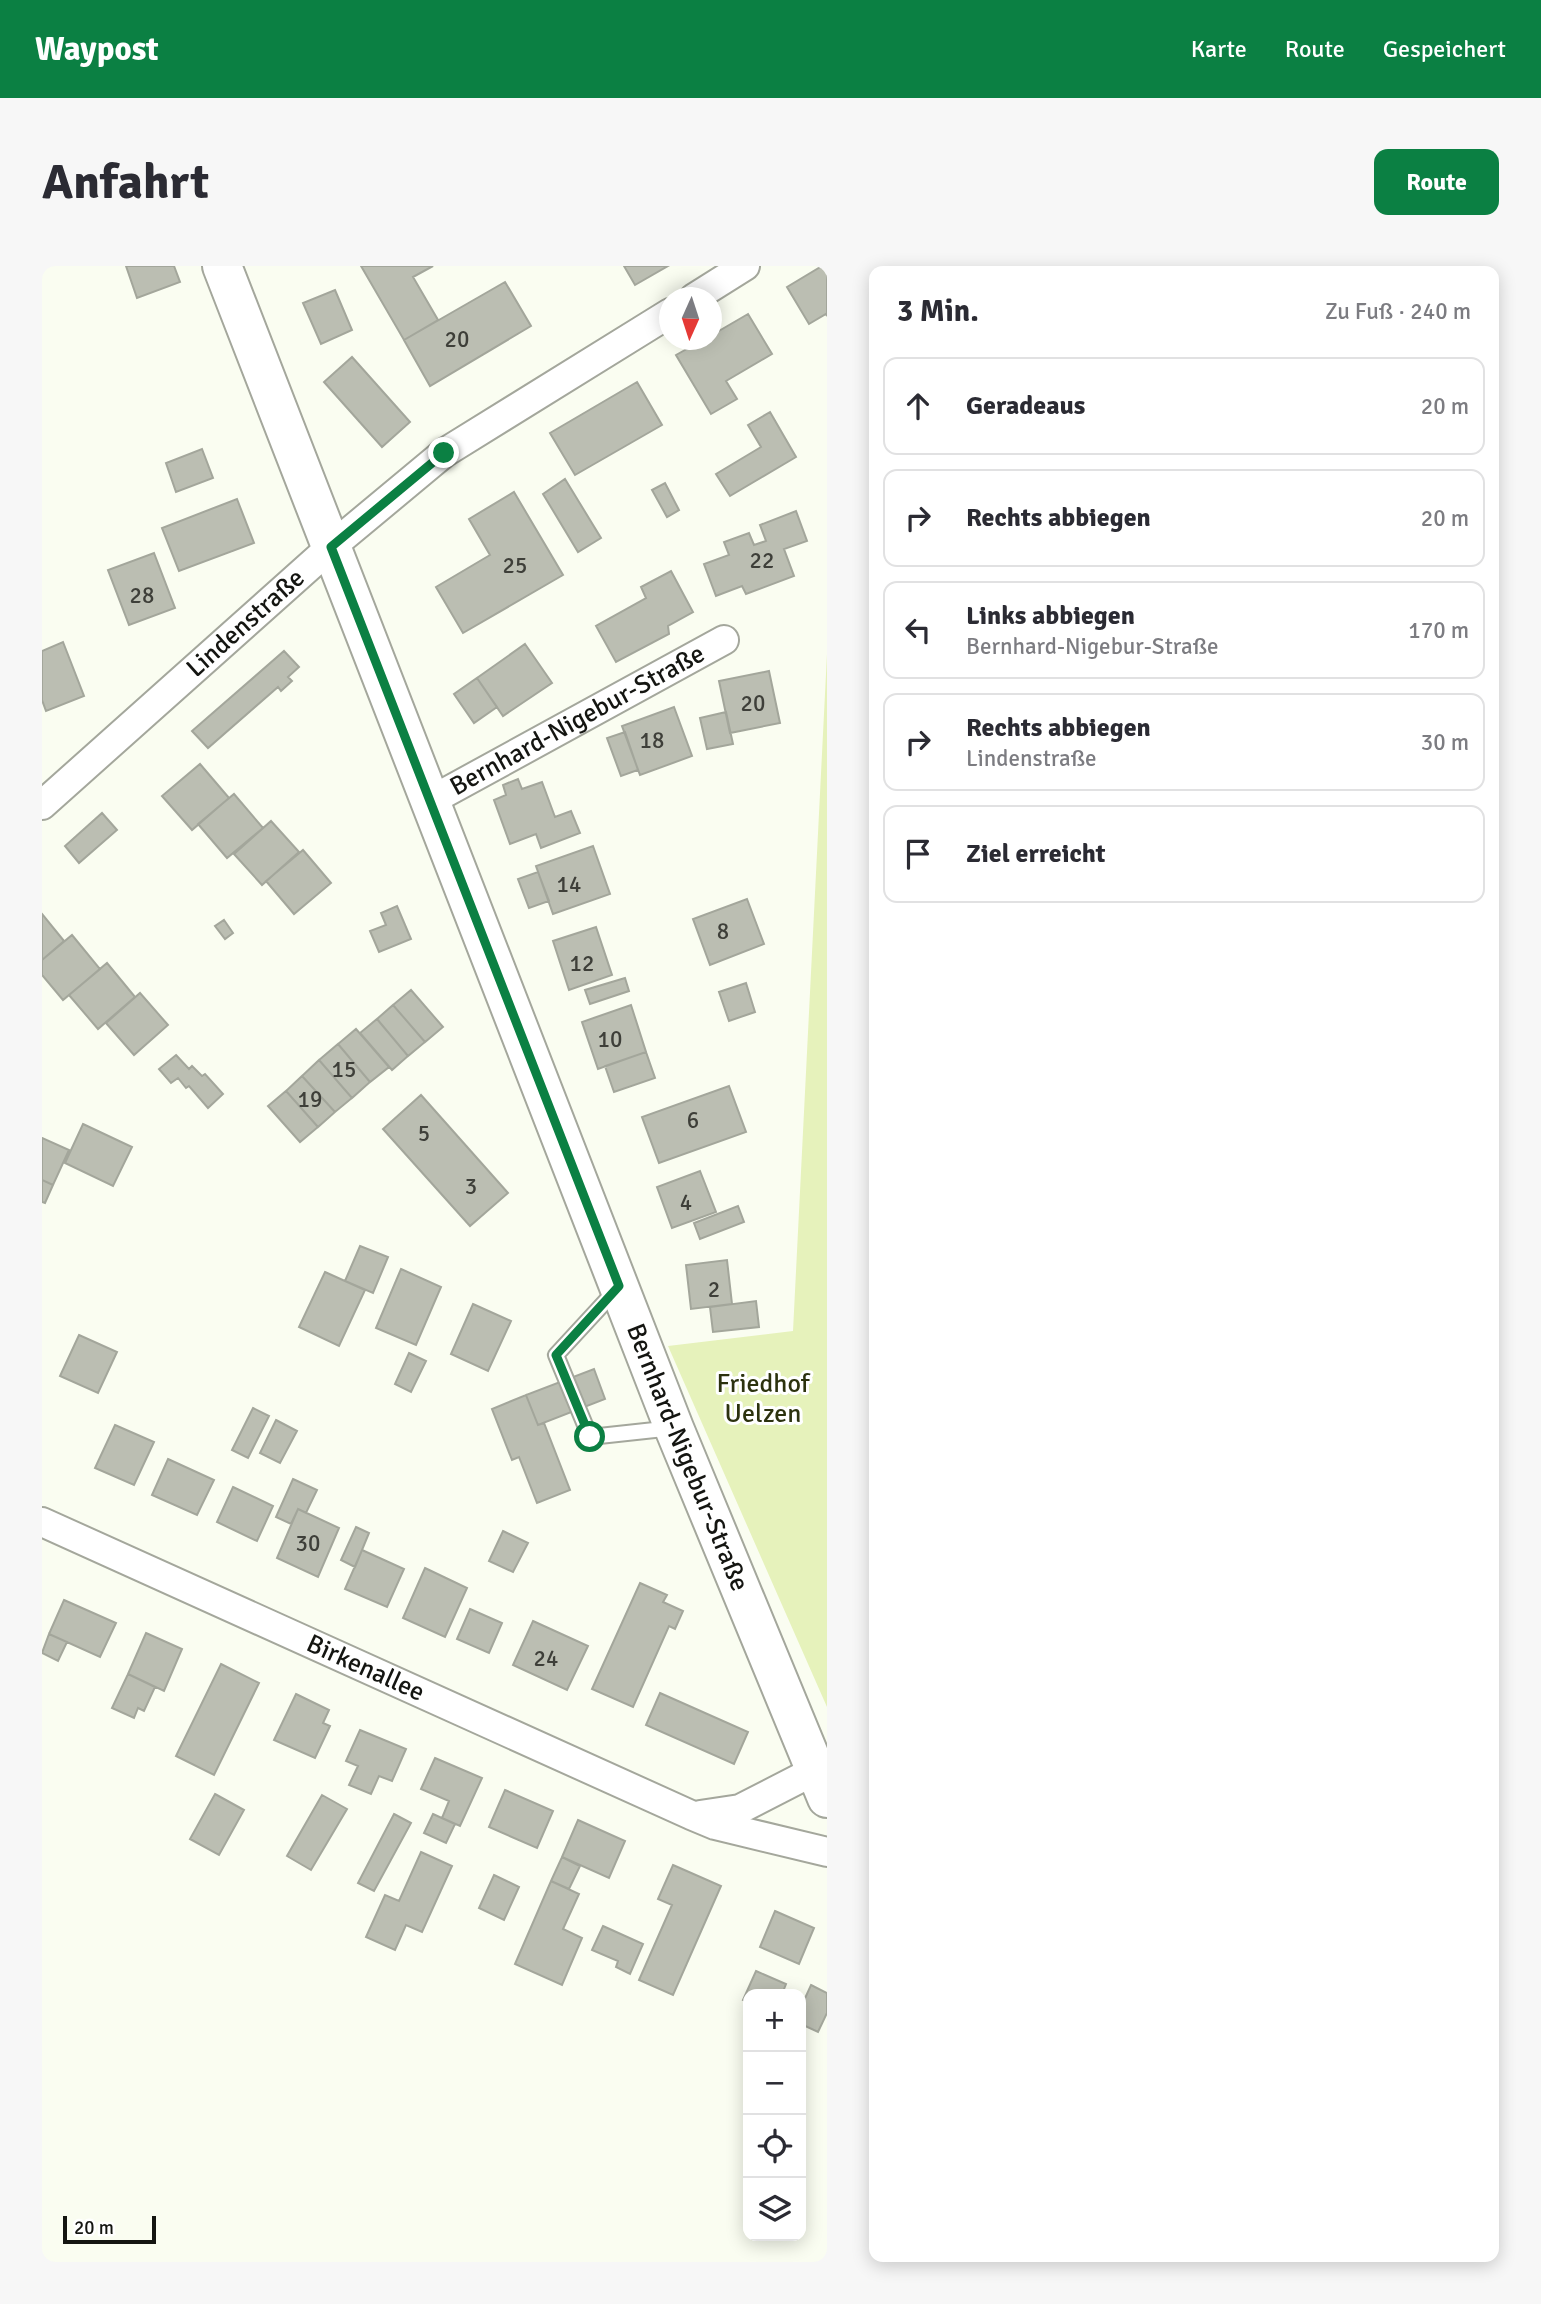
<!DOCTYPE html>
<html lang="de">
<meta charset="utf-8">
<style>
body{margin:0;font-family:Signika,sans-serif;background:#f7f7f7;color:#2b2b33}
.controls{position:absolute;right:21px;bottom:21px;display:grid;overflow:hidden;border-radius:14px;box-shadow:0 4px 18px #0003}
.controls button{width:63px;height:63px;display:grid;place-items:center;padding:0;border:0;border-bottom:2px solid #e1e1e2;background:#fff;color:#2b2b33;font:35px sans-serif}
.compass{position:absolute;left:617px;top:21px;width:63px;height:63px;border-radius:50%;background:#fff;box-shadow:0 4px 18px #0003;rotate:183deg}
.scale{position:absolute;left:21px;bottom:18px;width:93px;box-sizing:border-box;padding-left:7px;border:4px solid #141511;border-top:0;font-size:19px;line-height:24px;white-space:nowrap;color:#141511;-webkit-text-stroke:5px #fff;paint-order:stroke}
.stop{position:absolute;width:21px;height:21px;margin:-16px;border:5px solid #0b8043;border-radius:50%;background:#fff}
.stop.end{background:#0b8043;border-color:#fff;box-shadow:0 2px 7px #0008}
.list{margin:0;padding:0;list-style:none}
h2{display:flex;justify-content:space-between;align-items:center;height:91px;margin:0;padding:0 28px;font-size:30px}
h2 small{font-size:23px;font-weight:400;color:#7c7c81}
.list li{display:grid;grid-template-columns:46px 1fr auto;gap:21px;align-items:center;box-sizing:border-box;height:98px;margin:0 14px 14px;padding:0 14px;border:2px solid #e1e1e2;border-radius:14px}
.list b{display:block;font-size:26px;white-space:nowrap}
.list p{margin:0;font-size:23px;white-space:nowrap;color:#7c7c81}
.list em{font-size:23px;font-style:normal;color:#7c7c81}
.icon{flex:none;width:38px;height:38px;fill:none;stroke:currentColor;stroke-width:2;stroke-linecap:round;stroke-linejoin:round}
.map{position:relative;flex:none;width:785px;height:1996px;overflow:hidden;border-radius:14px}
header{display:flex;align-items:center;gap:42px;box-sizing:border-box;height:98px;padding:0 35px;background:#0b8043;color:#fff}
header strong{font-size:33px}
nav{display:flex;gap:38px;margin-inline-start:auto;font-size:24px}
.intro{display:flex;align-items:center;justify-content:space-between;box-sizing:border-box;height:168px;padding:0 42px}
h1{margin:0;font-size:49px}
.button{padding:18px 32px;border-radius:14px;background:#0b8043;color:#fff;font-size:24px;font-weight:700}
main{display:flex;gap:42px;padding:0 42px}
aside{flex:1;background:#fff;border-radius:14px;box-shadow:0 4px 18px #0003}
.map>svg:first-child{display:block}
</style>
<header>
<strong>Waypost</strong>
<nav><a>Karte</a><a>Route</a><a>Gespeichert</a></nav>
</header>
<div class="intro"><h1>Anfahrt</h1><a class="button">Route</a></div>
<main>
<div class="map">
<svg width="785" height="1996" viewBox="0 0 785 1996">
<rect width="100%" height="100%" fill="#fafdf1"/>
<!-- green -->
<path fill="#e6f2bb" d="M 785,388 L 785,1441 L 626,1080 L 751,1065 Z"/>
<!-- building -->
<path fill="#bbbeb2" stroke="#a3a69b" stroke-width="2" d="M 84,0 L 132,0 L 138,16 L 95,32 Z
M 319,0 L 391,0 L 371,11 L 396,54 L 362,74 Z
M 582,0 L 626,0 L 593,19 Z
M 780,0 L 785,0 L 785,50 L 784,48 L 767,58 L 745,21 Z
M 463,16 L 489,60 L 388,120 L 362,74 Z
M 293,24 L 310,64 L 279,78 L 261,37 Z
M 706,48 L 730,88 L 684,115 L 695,133 L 669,148 L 634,89 L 661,74 L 670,74 L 670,69 Z
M 310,91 L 368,156 L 340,181 L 282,116 Z
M 595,116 L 620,159 L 533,209 L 508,167 Z
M 728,146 L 754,191 L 688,230 L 674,208 L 719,181 L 706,159 Z
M 160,183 L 171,212 L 134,226 L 124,197 Z
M 523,213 L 559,272 L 536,286 L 501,228 Z
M 623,217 L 637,244 L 625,251 L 610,224 Z
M 472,226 L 521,309 L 421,367 L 394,321 L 448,289 L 427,253 Z
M 195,233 L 212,277 L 137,305 L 120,262 Z
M 754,245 L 765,275 L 742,283 L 752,310 L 704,328 L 700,320 L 674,330 L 662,298 L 687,289 L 682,276 L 707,267 L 712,279 L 724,275 L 718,259 Z
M 112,287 L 133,342 L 87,359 L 66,304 Z
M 629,305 L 651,346 L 626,360 L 627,368 L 574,396 L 554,360 L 604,332 L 599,321 Z
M 21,376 L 42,430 L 4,445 L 0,434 L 0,385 Z
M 483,378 L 510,417 L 461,450 L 435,412 Z
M 242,385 L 257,401 L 246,411 L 250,415 L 239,425 L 236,421 L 166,482 L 150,465 Z
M 727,405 L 738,457 L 688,467 L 677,415 Z
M 435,412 L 455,441 L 432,457 L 412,428 Z
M 632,441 L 650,490 L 598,509 L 580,460 Z
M 684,446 L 691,478 L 665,483 L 658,452 Z
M 583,466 L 596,504 L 579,510 L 565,472 Z
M 158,498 L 187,532 L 150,564 L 120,530 Z
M 476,513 L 480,523 L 500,516 L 513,551 L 529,545 L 538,567 L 499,582 L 494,568 L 468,578 L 452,534 L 464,529 L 461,519 Z
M 192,528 L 221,562 L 185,592 L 156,558 Z
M 60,547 L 75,564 L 37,597 L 23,580 Z
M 229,555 L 257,586 L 220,619 L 192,588 Z
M 551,580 L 568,628 L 511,648 L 494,600 Z
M 261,584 L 289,617 L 252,648 L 224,615 Z
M 496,606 L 507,635 L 487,642 L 476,613 Z
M 705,633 L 722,678 L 668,699 L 651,653 Z
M 355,640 L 369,673 L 337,686 L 328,665 L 344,659 L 339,647 Z
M 0,648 L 22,675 L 0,694 Z
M 182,654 L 191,667 L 183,673 L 173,660 Z
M 554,661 L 570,709 L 527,724 L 511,675 Z
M 30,669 L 58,703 L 21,734 L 0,709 L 0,694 Z
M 65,697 L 93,731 L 56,763 L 27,729 Z
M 583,712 L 587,725 L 548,738 L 543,724 Z
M 704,717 L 713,746 L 687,755 L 677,726 Z
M 369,724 L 401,761 L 383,776 L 351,739 Z
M 98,727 L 126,759 L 92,789 L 64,757 Z
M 351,739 L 383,776 L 366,790 L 335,753 Z
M 589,739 L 604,786 L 556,803 L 540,756 Z
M 335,753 L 366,790 L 350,804 L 318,767 Z
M 314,763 L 347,801 L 328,816 L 296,778 Z
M 296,778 L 328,816 L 310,832 L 277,794 Z
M 604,786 L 613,812 L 572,826 L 563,800 Z
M 134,789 L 147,803 L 150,800 L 160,810 L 163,808 L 181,828 L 166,842 L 147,820 L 144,822 L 136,812 L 129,817 L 117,803 Z
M 277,794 L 310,832 L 293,846 L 260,810 Z
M 260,810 L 293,846 L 276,861 L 244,825 Z
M 687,820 L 704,866 L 617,897 L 600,851 Z
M 244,825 L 276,861 L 258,876 L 226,840 Z
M 379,829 L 466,927 L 428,960 L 341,863 Z
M 41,858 L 90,881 L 71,920 L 23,897 Z
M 0,872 L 27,884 L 11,919 L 0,914 Z
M 658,905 L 674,946 L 630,962 L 615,921 Z
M 0,914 L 11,919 L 3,937 L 0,936 Z
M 696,940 L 702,956 L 658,973 L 652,957 Z
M 318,980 L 346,991 L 331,1027 L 303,1015 Z
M 685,994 L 690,1038 L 649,1043 L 644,999 Z
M 359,1003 L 399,1021 L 374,1079 L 334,1062 Z
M 283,1006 L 323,1024 L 297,1080 L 257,1061 Z
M 714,1035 L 717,1061 L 671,1066 L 668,1041 Z
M 431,1038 L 469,1055 L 446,1105 L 409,1088 Z
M 37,1069 L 75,1086 L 56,1127 L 18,1110 Z
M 367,1087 L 384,1095 L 369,1126 L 353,1118 Z
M 552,1103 L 563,1133 L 496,1159 L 484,1129 Z
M 484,1129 L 496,1159 L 502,1157 L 528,1224 L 495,1237 L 477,1191 L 470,1194 L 450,1143 Z
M 211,1142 L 227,1150 L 206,1192 L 190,1184 Z
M 234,1154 L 255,1165 L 238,1197 L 218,1187 Z
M 73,1159 L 112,1176 L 92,1219 L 53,1202 Z
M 126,1193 L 172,1214 L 155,1249 L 110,1229 Z
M 251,1213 L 275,1224 L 264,1247 L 256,1243 L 249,1258 L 234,1251 Z
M 191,1221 L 231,1240 L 215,1275 L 175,1256 Z
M 256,1243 L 297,1262 L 276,1311 L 235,1292 Z
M 314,1261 L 327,1267 L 313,1301 L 299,1294 Z
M 461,1265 L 486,1277 L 471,1306 L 447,1295 Z
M 320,1284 L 362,1303 L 345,1341 L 303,1323 Z
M 383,1302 L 425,1322 L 403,1371 L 361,1352 Z
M 598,1317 L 625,1329 L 621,1336 L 641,1345 L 633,1363 L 627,1360 L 591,1441 L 550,1423 Z
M 22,1334 L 74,1357 L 58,1391 L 7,1368 Z
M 428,1343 L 460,1357 L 447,1387 L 415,1373 Z
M 491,1355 L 546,1380 L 525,1424 L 471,1399 Z
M 104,1367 L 140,1383 L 122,1425 L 86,1408 Z
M 7,1368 L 25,1376 L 16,1395 L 0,1387 Z
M 179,1398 L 217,1417 L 172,1509 L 134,1490 Z
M 86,1408 L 113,1421 L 102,1445 L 96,1442 L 92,1452 L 70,1442 Z
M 618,1427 L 706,1466 L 692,1498 L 604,1459 Z
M 254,1428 L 287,1444 L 281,1457 L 288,1460 L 273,1492 L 232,1474 Z
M 318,1464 L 364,1483 L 350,1515 L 337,1510 L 329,1528 L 307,1519 L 316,1500 L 304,1495 Z
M 393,1492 L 440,1512 L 418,1560 L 400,1552 L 407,1535 L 379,1523 Z
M 463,1524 L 511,1545 L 495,1582 L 447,1561 Z
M 173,1528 L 202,1544 L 177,1589 L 148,1573 Z
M 280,1529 L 305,1543 L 269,1604 L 245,1590 Z
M 352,1548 L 369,1557 L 332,1625 L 316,1617 Z
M 391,1548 L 413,1558 L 404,1577 L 382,1567 Z
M 536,1554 L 583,1575 L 567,1612 L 520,1591 Z
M 379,1586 L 410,1600 L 380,1666 L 364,1659 L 353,1684 L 324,1671 L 343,1629 L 357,1635 Z
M 520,1591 L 538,1600 L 527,1623 L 509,1615 Z
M 631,1599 L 679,1620 L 631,1729 L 597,1714 L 630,1639 L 616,1633 Z
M 452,1609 L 477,1621 L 462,1654 L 437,1642 Z
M 509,1615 L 537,1628 L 521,1663 L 540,1672 L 520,1719 L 473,1698 Z
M 733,1645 L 772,1662 L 757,1698 L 718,1681 Z
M 561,1660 L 601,1678 L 588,1708 L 574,1701 L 576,1695 L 550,1684 Z
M 714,1705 L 744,1718 L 740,1728 L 706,1728 L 706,1736 L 701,1734 Z
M 769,1719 L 785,1727 L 785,1747 L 776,1766 L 759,1758 L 759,1741 Z"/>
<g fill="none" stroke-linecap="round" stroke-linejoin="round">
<defs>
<path id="lane" d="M 574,1024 L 514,1089 L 548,1171 L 631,1162"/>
<g id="street">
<path d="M 652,32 L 703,0"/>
<path id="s1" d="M 388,535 L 682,374"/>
<path id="s2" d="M 0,539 L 289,281 L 402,187 L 628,47"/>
<path id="s3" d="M 0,1256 L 649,1549 L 673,1559 L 785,1586"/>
<path d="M 658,1549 L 698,1543 L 772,1505"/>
</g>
<g id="secondary">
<path id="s4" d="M 180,0 L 632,1162 L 785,1532"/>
</g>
</defs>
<!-- lane casing -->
<use href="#lane" stroke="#a4a79c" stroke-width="18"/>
<!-- street casing -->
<use href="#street" stroke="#a4a79c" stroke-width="32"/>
<!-- secondary casing -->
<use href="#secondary" stroke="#a4a79c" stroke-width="42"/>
<!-- lane -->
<use href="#lane" stroke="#fff" stroke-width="14"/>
<!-- street -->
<use href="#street" stroke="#fff" stroke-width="28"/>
<!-- secondary -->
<use href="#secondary" stroke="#fff" stroke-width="38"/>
</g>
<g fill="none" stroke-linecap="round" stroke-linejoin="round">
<!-- route -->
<path stroke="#0b8043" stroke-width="9" d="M 402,187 L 289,281 L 577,1020 L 514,1089 L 548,1171"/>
</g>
<g text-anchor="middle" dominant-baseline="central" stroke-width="6" stroke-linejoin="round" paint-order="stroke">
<!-- number labels -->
<g font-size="23" fill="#3e3f39">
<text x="415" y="73">20</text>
<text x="720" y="294">22</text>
<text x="473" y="299">25</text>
<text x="100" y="329">28</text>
<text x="711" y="437">20</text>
<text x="610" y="474">18</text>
<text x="527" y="618">14</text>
<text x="681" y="665">8</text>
<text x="540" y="697">12</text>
<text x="568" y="773">10</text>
<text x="302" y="803">15</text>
<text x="268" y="833">19</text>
<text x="651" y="854">6</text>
<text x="382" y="867">5</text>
<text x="429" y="920">3</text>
<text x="644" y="936">4</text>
<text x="672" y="1023">2</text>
<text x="266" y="1277">30</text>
<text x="504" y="1392">24</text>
</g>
<!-- street labels -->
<g font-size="26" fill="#141511" stroke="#fff">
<text stroke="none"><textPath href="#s2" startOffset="273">Lindenstraße</textPath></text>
<text stroke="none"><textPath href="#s1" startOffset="168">Bernhard-Nigebur-Straße</textPath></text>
<text stroke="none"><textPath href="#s4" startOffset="1279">Bernhard-Nigebur-Straße</textPath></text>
<text stroke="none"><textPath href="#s3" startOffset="355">Birkenallee</textPath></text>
</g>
<!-- park labels -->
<g font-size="26" fill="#2c320e" stroke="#fff">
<text x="721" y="1118">Friedhof<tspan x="721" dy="30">Uelzen</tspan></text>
</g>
</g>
</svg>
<div class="controls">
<button>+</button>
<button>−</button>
<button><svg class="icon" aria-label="locate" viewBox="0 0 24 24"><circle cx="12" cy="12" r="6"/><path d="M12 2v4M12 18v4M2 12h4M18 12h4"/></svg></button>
<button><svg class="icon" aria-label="layers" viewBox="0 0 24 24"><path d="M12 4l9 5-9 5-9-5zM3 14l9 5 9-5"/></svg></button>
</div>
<svg class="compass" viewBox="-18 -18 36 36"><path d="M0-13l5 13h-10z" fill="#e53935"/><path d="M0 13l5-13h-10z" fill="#7c7c81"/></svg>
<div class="scale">20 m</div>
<div class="stop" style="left:548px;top:1171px"></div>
<div class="stop end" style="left:402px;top:187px"></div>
</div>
<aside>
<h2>3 Min.<small>Zu Fuß · 240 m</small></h2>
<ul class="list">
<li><svg class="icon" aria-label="ahead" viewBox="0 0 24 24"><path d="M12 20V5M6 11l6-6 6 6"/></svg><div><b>Geradeaus</b></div><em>20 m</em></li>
<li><svg class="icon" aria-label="right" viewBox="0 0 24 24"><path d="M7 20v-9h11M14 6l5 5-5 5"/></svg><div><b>Rechts abbiegen</b></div><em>20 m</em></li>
<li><svg class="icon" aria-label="left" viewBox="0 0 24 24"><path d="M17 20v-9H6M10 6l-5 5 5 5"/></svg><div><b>Links abbiegen</b><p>Bernhard-Nigebur-Straße</p></div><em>170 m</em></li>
<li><svg class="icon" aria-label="right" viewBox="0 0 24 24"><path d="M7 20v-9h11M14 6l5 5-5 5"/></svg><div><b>Rechts abbiegen</b><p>Lindenstraße</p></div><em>30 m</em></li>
<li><svg class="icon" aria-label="arrive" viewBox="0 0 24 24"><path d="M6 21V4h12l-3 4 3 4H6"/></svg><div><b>Ziel erreicht</b></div></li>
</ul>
</aside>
</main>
